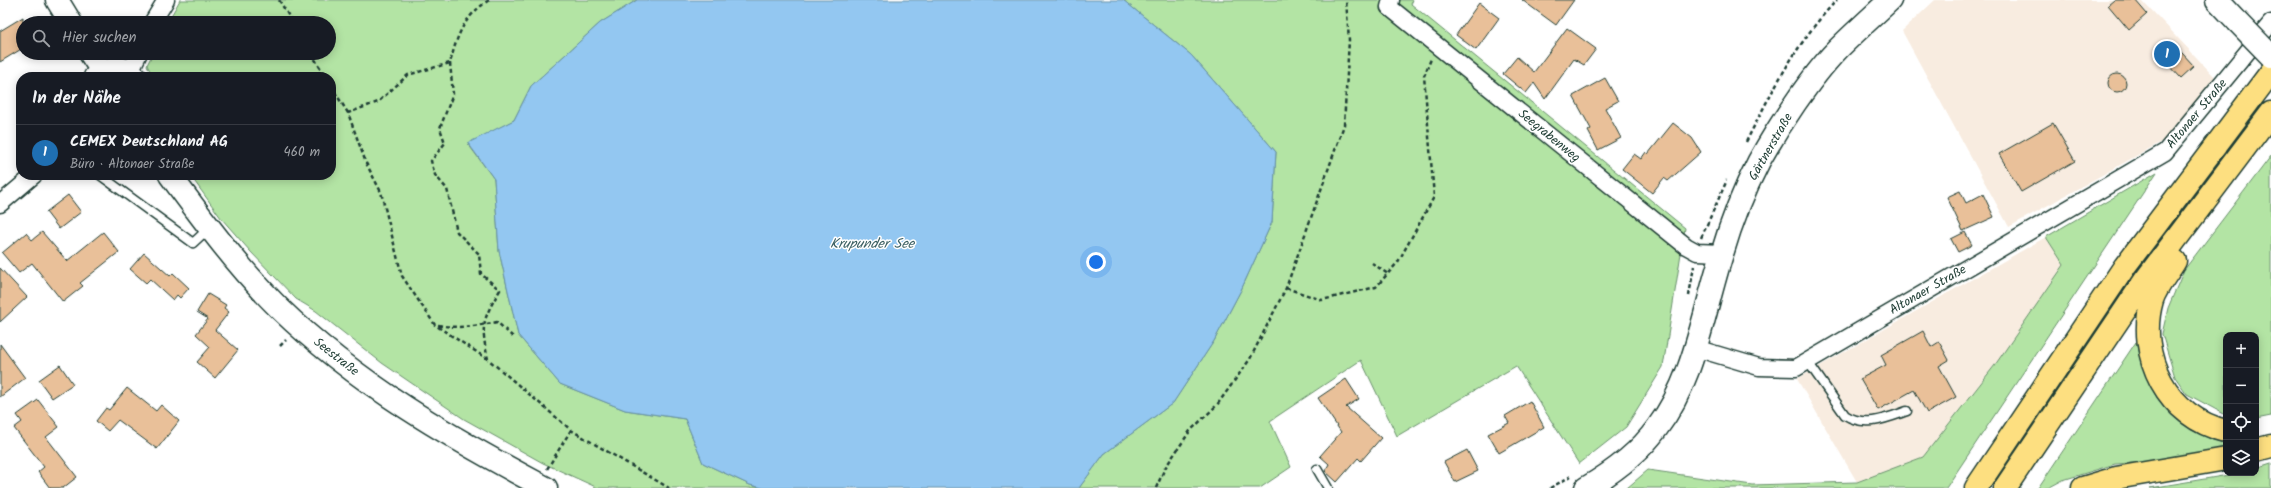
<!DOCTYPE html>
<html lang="de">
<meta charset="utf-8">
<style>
body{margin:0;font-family:Kalam,sans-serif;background:#20242c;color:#f1f3f6}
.controls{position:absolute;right:12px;bottom:12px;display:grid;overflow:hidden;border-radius:8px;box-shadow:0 2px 10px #0003}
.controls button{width:36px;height:36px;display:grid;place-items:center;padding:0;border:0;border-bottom:1px solid #363941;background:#171b24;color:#f1f3f6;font:20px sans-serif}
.you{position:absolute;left:1096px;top:262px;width:14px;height:14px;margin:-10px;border:3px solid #fff;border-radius:50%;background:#1a73e8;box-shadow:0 0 0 6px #1a73e833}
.badge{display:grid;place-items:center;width:26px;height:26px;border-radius:50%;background:#1f6fb2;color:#fff;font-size:13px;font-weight:700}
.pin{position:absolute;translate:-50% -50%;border:2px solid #fff;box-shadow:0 1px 4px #0006}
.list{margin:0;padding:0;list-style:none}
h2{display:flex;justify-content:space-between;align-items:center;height:52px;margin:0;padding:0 16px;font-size:17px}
h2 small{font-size:13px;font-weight:400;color:#9ea1a6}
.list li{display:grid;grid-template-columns:26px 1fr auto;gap:12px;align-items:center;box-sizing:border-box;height:56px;padding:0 16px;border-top:1px solid #363941}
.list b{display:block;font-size:15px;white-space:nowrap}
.list p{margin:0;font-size:13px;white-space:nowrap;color:#9ea1a6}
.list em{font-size:13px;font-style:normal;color:#9ea1a6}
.icon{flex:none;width:22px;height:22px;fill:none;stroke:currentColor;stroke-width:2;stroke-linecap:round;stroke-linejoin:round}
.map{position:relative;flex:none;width:2271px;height:488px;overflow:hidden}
.search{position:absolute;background:#171b24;box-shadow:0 2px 10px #0003;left:16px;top:16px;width:320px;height:44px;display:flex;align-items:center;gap:10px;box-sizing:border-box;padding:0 14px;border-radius:22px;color:#9ea1a6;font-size:15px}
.panel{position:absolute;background:#171b24;box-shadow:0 2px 10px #0003;left:16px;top:72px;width:320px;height:108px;border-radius:16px}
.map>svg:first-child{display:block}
</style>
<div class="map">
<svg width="2271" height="488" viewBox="0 0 2271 488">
<rect width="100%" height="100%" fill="#fff"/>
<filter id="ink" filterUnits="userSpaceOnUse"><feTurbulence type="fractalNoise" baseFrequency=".025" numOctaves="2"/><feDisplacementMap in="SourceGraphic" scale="8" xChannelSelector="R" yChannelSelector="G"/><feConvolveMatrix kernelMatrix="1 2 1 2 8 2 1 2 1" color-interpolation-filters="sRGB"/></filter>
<g filter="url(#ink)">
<!-- built -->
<path fill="#f8ece0" d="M 1935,0 L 2142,0 L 2215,77 L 2163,141 L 2009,227 L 1902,31 Z
M 2046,237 L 2064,265 L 1995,365 L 1923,457 L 1857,482 L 1797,379 Z"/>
<!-- green -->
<path fill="#b3e4a4" stroke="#69906c" d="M 180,0 L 637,0 L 600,23 L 531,86 L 514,120 L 468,144 L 494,179 L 499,251 L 518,335 L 560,384 L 625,410 L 685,419 L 703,463 L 750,485 L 763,488 L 598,488 L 543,463 L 464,419 L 382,363 L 316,311 L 296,299 L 250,251 L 221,218 L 190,175 L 331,175 L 331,77 L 153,77 L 147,65 L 153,53 L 329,53 L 329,23 L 167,23 Z
M 1123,0 L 1413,0 L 1411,4 L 1685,228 L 1663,367 L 1626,427 L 1579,464 L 1516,366 L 1397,436 L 1361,360 L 1270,421 L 1291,467 L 1260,488 L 1079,488 L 1104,454 L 1173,403 L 1214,341 L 1241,290 L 1272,222 L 1276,152 L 1191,55 Z
M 2271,156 L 2271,416 L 2256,419 L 2256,335 L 2226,335 L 2226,415 L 2187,394 L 2175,377 L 2162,334 L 2168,308 L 2184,270 Z
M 2157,172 L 1946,488 L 1627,488 L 1648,470 L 1752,485 L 1857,482 L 1923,457 L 1995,365 L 2064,265 L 2046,237 Z
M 2136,342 C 2147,395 2171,430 2226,443 L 2226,451 L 2180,460 L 2115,464 L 2063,480 L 2048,488 L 2038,488 Z
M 2271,463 L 2271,488 L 2150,488 L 2241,473 L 2256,473 L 2256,468 Z"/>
<!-- water -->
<path fill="#93c7f1" stroke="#6590a5" d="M 637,0 L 1123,0 L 1191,55 L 1276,152 L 1272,222 L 1241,290 L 1214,341 L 1173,403 L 1104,454 L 1079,488 L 763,488 L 750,485 L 703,463 L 685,419 L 625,410 L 560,384 L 518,335 L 499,251 L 494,179 L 468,143 L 514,120 L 531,86 L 600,23 Z"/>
<!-- building -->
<path fill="#e9c099" stroke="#1f3d34" d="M 1522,0 L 1574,0 L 1556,25 Z
M 2114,0 L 2135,0 L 2147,14 L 2129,30 L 2108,5 Z
M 1479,3 L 1499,18 L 1476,50 L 1456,35 Z
M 23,17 L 23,48 L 0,62 L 0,31 Z
M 1567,28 L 1596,49 L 1584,65 L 1574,59 L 1545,99 L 1534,83 L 1526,93 L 1503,74 L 1517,57 L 1534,72 Z
M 2170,40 L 2194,66 L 2181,78 L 2157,52 Z
M2108 83a9 9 0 1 1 18 0a9 9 0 1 1-18 0Z
M 1605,78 L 1618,101 L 1605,108 L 1621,138 L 1598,150 L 1588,131 L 1591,129 L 1573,96 Z
M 1673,123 L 1692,138 L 1701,152 L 1668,181 L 1664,178 L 1652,193 L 1622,169 L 1634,154 L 1641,159 L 1646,152 L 1648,154 Z
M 2053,123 L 2075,161 L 2021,192 L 1999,154 Z
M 1960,191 L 1966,203 L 1983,194 L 1994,217 L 1963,231 L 1947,197 Z
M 68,195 L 81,212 L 59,229 L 46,212 Z
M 42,232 L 67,261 L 103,232 L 119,252 L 80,283 L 83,286 L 63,302 L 32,263 L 19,273 L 2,253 L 26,233 L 32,240 Z
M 1965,232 L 1972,245 L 1958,252 L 1951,239 Z
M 144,253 L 170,276 L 173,273 L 189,288 L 180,298 L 177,295 L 173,300 L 150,279 L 146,283 L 130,269 Z
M 0,268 L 27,297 L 0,322 Z
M 208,294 L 226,305 L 224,308 L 229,312 L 215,330 L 238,350 L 215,378 L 197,362 L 210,347 L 196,334 L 208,319 L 197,312 Z
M 1923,331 L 1931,347 L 1939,342 L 1949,360 L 1939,366 L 1956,397 L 1927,413 L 1914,390 L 1878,410 L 1860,379 L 1886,365 L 1881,355 Z
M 0,344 L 25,378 L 0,397 Z
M 60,365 L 73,384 L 52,398 L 39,380 Z
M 1346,379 L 1359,399 L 1346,407 L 1381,438 L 1361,461 L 1358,458 L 1337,482 L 1325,471 L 1329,464 L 1320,456 L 1341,432 L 1318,398 Z
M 127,388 L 156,411 L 161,405 L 179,421 L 157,449 L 118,420 L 108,431 L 96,421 L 106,408 L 109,410 Z
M 38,400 L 59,427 L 46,437 L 77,477 L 63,488 L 50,488 L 38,472 L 44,467 L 14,428 L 22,422 L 17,415 Z
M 1530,401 L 1544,427 L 1499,453 L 1488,434 L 1509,423 L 1505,416 Z
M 1467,450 L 1478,471 L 1455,482 L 1444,462 Z"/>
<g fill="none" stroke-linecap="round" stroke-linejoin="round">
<defs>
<path id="lane" d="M 100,175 L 193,243 L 208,229
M 1808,362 L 1845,415 C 1865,428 1887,418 1907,411
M 1317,469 L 1328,488"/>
<path id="street" d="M 1391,0 L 1389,7 L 1686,246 L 1697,252 L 1722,253
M 152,23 L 166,0
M 130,72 L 139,53
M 0,204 L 34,175
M 1695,348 L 1759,367 L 1796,368 L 2165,152 L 2271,23"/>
<path id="secondary" d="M 57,0 L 71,23
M 2217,0 L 2237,21
M 90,53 L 102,71
M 95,77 C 108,66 123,64 135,77
M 170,175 C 204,221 238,267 279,308 C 356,383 451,438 546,488
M 1586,488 C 1612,473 1639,453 1657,428 C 1695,378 1703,313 1722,254 C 1731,223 1744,190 1759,161 C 1778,127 1810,78 1837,50 C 1854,33 1872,17 1890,0"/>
<path id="highway" d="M 2175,261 C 2168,273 2156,287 2152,300 C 2136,356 2168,418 2226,431
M 2256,450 L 2271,446
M 1976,488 L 2125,266 L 2271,72
M 2005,488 L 2146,279 L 2271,113
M 2083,488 L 2116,478 L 2226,459"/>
</defs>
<!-- lane casing -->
<use href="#lane" stroke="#1f3d34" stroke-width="11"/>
<!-- street casing -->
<use href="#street" stroke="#1f3d34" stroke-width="19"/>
<!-- secondary casing -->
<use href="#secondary" stroke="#1f3d34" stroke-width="25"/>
<!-- highway casing -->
<use href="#highway" stroke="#1f3d34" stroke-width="25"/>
<!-- path -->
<path stroke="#1f3d34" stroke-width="2.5" stroke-dasharray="4 3" stroke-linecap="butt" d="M 279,0 L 293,23
M 489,0 C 463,18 458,33 450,63 L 408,75 L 378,102 L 348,113 L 366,163 L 381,192 L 402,276 L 435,325 L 489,360 L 571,430 L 669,488
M 311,53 L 326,77
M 450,63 L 453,94 L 440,128 L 445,143 L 431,161 L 435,175 L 447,189 L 457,232 L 479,254 L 481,274 L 500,290 C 483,319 480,325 488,359
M 331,86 L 348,113
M 1746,142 C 1772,91 1797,41 1837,0
M 1701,238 L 1727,180
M 1372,263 L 1388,274
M 1286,288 L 1322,300 L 1376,287 L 1398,262 L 1434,197 L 1424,76 L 1431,59
M 1689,296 L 1694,266
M 438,325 C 458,329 477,326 497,322 L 514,338
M 280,346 L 286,340
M 547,469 L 571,430
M 1156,488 L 1165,468 L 1190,431 L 1217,405 L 1250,359 L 1286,288 L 1344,125 L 1349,40 L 1346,0
M 1550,488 L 1571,476"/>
<!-- lane -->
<use href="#lane" stroke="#fff" stroke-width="8"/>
<!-- street -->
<use href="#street" stroke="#fff" stroke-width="16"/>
<!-- secondary -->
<use href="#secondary" stroke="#fff" stroke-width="22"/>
<!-- highway -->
<use href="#highway" stroke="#fddf80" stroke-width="22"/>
<defs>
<path id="secondary-bridge" d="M 2237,21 L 2271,56"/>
</defs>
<!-- secondary-bridge casing -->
<use href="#secondary-bridge" stroke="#1f3d34" stroke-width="25" stroke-linecap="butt"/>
<!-- secondary-bridge -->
<use href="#secondary-bridge" stroke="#fff" stroke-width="22"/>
</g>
</g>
<g text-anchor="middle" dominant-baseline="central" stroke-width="3" stroke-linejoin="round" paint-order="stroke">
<!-- street labels -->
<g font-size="13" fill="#1f3d34" stroke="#fff">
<text transform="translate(2197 114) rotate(-50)">Altonaer Straße</text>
<text transform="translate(1549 136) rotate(39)">Seegrabenweg</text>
<text transform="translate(1771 147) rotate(-60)">Gärtnerstraße</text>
<text transform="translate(1928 290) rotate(-30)">Altonaer Straße</text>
<text transform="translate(336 357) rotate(38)">Seestraße</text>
</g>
<!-- water labels -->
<g font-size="14" font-style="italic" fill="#3c6063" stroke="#fff">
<text x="872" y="244">Krupunder See</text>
</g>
</g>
</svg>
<div class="controls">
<button>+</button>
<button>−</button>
<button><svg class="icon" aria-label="locate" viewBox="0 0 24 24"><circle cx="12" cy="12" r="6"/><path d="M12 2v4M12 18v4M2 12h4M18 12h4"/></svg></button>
<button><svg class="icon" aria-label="layers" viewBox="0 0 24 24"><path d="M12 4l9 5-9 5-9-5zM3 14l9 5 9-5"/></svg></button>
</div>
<div class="you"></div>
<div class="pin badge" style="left:2167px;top:54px">1</div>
<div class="search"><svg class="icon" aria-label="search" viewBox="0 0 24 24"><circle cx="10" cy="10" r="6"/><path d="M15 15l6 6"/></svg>Hier suchen</div>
<section class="panel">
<h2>In der Nähe<small></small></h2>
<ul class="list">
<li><span class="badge">1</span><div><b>CEMEX Deutschland AG</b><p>Büro · Altonaer Straße</p></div><em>460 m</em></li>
</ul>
</section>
</div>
